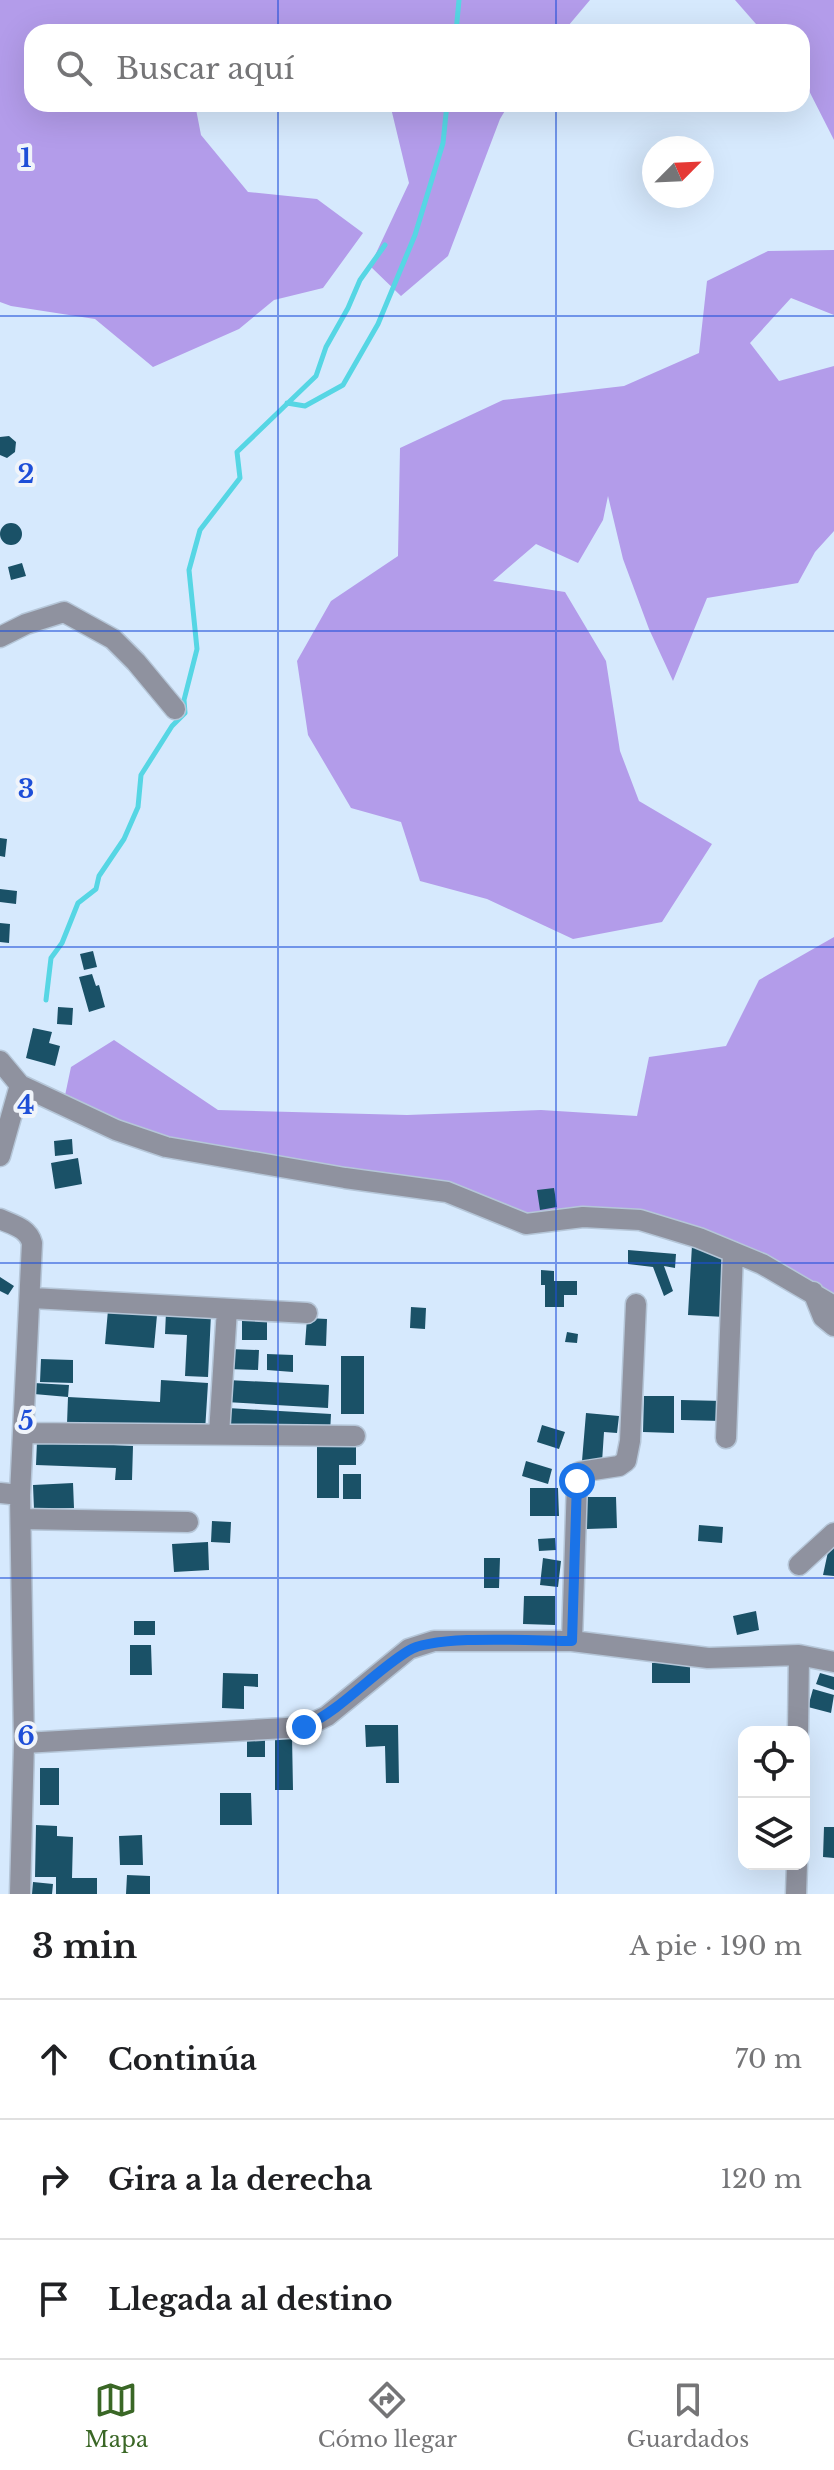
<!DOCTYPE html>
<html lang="es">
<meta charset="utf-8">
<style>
body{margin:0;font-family:"Libre Baskerville",serif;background:#f6f6f6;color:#202124}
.controls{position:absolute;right:24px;bottom:24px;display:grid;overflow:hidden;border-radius:16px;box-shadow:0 8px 32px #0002}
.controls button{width:72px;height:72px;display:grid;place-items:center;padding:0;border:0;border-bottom:2px solid #e0e0e0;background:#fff;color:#202124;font:40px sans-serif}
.compass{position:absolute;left:642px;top:136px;width:72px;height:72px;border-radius:50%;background:#fff;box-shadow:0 8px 32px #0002;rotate:66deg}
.stop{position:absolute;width:24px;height:24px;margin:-18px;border:6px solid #1a73e8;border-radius:50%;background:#fff}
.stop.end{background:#1a73e8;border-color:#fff;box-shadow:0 2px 8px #0008}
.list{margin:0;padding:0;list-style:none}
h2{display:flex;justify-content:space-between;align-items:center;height:104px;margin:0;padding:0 32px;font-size:34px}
h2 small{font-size:26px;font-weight:400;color:#757577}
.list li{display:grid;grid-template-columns:52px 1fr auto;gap:24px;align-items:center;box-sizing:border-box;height:120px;padding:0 32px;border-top:2px solid #e0e0e0}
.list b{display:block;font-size:30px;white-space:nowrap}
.list em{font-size:26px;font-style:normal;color:#757577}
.icon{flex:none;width:44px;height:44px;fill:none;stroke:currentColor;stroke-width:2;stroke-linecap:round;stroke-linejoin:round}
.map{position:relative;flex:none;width:834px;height:1894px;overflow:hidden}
.search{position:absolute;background:#fff;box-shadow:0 8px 32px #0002;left:24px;right:24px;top:24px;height:88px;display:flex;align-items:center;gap:20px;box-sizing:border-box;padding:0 28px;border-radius:24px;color:#757577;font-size:30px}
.sheet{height:464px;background:#fff}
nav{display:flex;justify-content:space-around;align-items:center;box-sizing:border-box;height:112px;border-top:2px solid #e0e0e0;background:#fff;font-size:22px;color:#757577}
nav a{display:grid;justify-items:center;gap:4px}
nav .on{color:#3a6726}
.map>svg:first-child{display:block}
</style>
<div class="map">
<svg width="834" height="1894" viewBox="0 0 834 1894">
<rect width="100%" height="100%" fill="#d6e9fd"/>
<!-- forest -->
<path fill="#b39cea" d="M 0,0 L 590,0 L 563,32 L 32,32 L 32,104 L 195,104 L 201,135 L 248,192 L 317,199 L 363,233 L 323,288 L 274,300 L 239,329 L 153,367 L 95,319 L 11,306 L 0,302 Z
M 735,0 L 834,0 L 834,140 L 802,77 L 802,32 L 763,32 Z
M 390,104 L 509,104 L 500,119 L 448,256 L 401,296 L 370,266 L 409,183 Z
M 834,250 L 834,315 L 791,298 L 750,343 L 779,381 L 834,366 L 834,531 L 815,552 L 798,583 L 707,598 L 673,681 L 649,629 L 623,559 L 608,496 L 603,520 L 578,563 L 536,544 L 493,581 L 565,592 L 606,661 L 620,751 L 639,801 L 712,844 L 662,922 L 573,939 L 487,899 L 420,881 L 401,822 L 351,808 L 308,735 L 297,661 L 331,601 L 398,556 L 400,448 L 503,400 L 624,386 L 699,353 L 707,281 L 768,251 Z
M 834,937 L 834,1306 L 640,1220 L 526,1224 L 447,1192 L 229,1159 L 63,1105 L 71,1067 L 114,1040 L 218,1110 L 407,1115 L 541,1110 L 637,1116 L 649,1057 L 726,1046 L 759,980 Z"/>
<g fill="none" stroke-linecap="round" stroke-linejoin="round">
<!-- stream -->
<path stroke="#56d6e4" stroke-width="5" d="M 456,32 L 459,0
M 287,403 L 305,406 L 343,385 L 378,324 L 415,235 L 443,143 L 447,104
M 46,1000 L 51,958 L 62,943 L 78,903 L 96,889 L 99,876 L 124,839 L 138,807 L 141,775 L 172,726 L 185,713 L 184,700 L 197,649 L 189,570 L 200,530 L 240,478 L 237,452 L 316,376 L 326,347 L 348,308 L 360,280 L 385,245"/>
</g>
<!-- building -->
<path fill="#1a5167" d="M 9,436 L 16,442 L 15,452 L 7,458 L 0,455 L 0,437 Z
M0 534a11 11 0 1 1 22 0a11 11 0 1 1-22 0Z
M 22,563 L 26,576 L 11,580 L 8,567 Z
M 0,838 L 7,839 L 5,857 L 0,856 Z
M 0,889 L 17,891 L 16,904 L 0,902 Z
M 0,923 L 10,924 L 9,943 L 0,942 Z
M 93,951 L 97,967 L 84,970 L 80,954 Z
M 92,974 L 96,986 L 99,985 L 105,1007 L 89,1012 L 79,977 Z
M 58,1007 L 73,1008 L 72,1025 L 57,1024 Z
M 33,1028 L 52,1032 L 49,1043 L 60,1046 L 55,1066 L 26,1058 Z
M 72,1139 L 73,1154 L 55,1156 L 54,1141 Z
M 78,1158 L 82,1184 L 55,1189 L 51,1163 Z
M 554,1188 L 557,1207 L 540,1210 L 537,1190 Z
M 692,1245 L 728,1258 L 725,1317 L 688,1315 Z
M 628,1250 L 676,1254 L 675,1268 L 664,1266 L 673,1291 L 664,1296 L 653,1267 L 628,1264 Z
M 541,1270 L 554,1271 L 554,1281 L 577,1281 L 577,1295 L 564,1295 L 564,1307 L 545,1307 L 545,1285 L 541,1285 Z
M 0,1277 L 14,1286 L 8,1295 L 0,1291 Z
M 411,1307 L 426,1308 L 425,1329 L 410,1328 Z
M 108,1310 L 157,1315 L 154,1348 L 105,1344 Z
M 166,1312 L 211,1314 L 208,1377 L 185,1376 L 187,1335 L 165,1334 Z
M 242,1317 L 267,1317 L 267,1340 L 242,1340 Z
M 307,1318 L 327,1319 L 326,1346 L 305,1345 Z
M 567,1332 L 578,1334 L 577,1343 L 565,1342 Z
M 229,1349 L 259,1350 L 258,1370 L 228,1369 Z
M 267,1354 L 293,1355 L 293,1372 L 267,1370 Z
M 341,1356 L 364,1356 L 364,1414 L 341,1414 Z
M 41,1359 L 73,1360 L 73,1383 L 40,1382 Z
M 161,1380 L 208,1383 L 205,1431 L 67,1424 L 68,1397 L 160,1402 Z
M 227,1380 L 329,1385 L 328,1408 L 226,1402 Z
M 34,1383 L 69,1385 L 68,1397 L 34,1394 Z
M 644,1396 L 674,1396 L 674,1433 L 643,1432 Z
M 681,1400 L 723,1401 L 723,1421 L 681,1420 Z
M 228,1408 L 331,1414 L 330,1433 L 227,1428 Z
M 586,1413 L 619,1416 L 617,1433 L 604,1432 L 602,1462 L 582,1461 Z
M 542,1425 L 565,1432 L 559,1449 L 537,1442 Z
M 317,1440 L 356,1441 L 356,1465 L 339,1465 L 339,1498 L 317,1498 Z
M 37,1441 L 133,1446 L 132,1480 L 115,1480 L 116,1468 L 36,1465 Z
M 526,1461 L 552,1469 L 548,1484 L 522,1476 Z
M 343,1474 L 361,1474 L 361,1499 L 343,1499 Z
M 73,1483 L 74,1508 L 34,1509 L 33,1485 Z
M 530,1488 L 558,1488 L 559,1516 L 530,1516 Z
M 587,1497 L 616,1497 L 617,1528 L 587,1529 Z
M 212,1521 L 231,1522 L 230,1543 L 211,1542 Z
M 699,1525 L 723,1527 L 722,1543 L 698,1541 Z
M 555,1538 L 556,1550 L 539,1551 L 538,1539 Z
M 208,1542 L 209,1570 L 174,1572 L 172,1544 Z
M 834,1545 L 834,1576 L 823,1575 L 829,1547 Z
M 484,1558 L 500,1558 L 499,1588 L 484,1588 Z
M 543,1558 L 561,1561 L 558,1587 L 540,1585 Z
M 524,1596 L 555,1596 L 555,1625 L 523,1624 Z
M 756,1611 L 759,1630 L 737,1635 L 733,1616 Z
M 134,1621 L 155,1621 L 155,1635 L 134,1635 Z
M 130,1645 L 151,1645 L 152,1675 L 130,1675 Z
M 652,1663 L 690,1663 L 690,1683 L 652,1683 Z
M 223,1673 L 258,1674 L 258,1687 L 244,1686 L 244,1709 L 222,1708 Z
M 820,1673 L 834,1677 L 834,1690 L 816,1684 Z
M 813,1689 L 834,1695 L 831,1713 L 808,1707 Z
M 365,1725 L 398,1725 L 399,1783 L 386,1783 L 385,1746 L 366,1747 Z
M 275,1736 L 292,1736 L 293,1790 L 275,1790 Z
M 247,1738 L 265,1738 L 265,1757 L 247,1757 Z
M 40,1768 L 59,1768 L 59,1805 L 40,1805 Z
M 220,1793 L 251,1793 L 252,1825 L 220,1825 Z
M 36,1825 L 57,1826 L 57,1836 L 73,1837 L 72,1878 L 97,1878 L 97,1894 L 56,1894 L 56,1877 L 35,1877 Z
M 824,1827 L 834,1827 L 834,1858 L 823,1857 Z
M 142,1835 L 143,1865 L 120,1865 L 119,1836 Z
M 127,1875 L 150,1876 L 150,1894 L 126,1894 Z
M 33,1882 L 53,1884 L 52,1894 L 32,1894 Z"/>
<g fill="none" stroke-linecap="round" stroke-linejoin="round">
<defs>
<path id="minor" d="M 0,637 L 26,624 L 64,612 L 113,639 L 136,662 L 175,709
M 0,1061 L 20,1085 L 116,1130 L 166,1147 L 345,1178 L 447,1192 L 526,1224 L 583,1217 L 640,1220 L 699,1238 L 762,1264 L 834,1306
M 0,1156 L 20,1085
M 0,1219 C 13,1225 28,1228 32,1243 L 20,1495 L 24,1743 L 20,1894
M 813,1292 L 823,1317 L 834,1326
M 32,1298 L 307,1313
M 24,1433 L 355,1436
M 219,1434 L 227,1309
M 726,1438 L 733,1252
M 0,1493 L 20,1495
M 21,1519 L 188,1522
M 799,1565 L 834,1533
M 572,1641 L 577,1481 L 580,1472 L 619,1466 L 626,1461 L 630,1441 L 636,1304
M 798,1732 L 799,1655
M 24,1743 L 304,1727 L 327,1716 L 409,1649 L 434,1641 L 572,1641 L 708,1658 L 799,1655 L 834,1662
M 796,1894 L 797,1864"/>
</defs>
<!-- minor casing -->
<use href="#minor" stroke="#b5c6d8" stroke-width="23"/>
<!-- minor -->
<use href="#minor" stroke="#8f929f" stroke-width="20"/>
</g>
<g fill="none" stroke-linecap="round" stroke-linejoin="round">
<!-- route -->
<path stroke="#1a73e8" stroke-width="10" d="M 304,1727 C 344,1708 371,1674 408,1651 C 434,1634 536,1641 572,1641 L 577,1481"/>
</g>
<!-- grid -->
<path fill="none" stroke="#1d4ed8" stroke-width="2" stroke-opacity="0.55" d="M 278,0 L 278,32M 556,0 L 556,32M 278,104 L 278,1894M 556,104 L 556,1894M 0,316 L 834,316M 0,631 L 834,631M 0,947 L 834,947M 0,1263 L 834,1263M 0,1578 L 834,1578"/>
<g font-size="26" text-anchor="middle" font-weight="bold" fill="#1d4ed8" stroke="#f0f4fa" stroke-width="8" stroke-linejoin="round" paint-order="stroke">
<text x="26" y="167">1</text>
<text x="26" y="483">2</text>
<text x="26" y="798">3</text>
<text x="26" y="1114">4</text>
<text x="26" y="1430">5</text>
<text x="26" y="1745">6</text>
</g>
</svg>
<div class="controls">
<button><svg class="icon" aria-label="locate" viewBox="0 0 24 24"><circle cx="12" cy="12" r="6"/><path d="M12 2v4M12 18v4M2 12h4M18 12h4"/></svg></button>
<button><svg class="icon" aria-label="layers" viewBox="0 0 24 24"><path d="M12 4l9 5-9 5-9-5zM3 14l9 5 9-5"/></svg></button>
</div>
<svg class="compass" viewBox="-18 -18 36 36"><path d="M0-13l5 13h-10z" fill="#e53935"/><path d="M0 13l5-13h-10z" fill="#757577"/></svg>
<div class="stop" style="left:577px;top:1481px"></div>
<div class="stop end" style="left:304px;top:1727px"></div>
<div class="search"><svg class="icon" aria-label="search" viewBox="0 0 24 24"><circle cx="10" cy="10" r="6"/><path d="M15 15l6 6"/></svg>Buscar aquí</div>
</div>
<section class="sheet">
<h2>3 min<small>A pie · 190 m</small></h2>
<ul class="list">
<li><svg class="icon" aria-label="ahead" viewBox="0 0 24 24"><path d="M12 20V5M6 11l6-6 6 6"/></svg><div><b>Continúa</b></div><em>70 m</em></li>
<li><svg class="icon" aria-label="right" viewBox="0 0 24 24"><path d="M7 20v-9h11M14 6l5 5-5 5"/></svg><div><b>Gira a la derecha</b></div><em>120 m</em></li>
<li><svg class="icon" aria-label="arrive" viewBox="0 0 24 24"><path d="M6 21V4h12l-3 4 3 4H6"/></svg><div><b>Llegada al destino</b></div></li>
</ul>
</section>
<nav>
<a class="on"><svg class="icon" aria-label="map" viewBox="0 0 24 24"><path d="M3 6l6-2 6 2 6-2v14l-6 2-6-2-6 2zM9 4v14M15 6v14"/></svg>Mapa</a>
<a><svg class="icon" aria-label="directions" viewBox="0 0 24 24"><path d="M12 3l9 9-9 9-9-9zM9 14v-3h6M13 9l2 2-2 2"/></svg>Cómo llegar</a>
<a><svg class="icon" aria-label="saved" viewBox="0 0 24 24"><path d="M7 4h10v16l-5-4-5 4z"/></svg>Guardados</a>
</nav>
